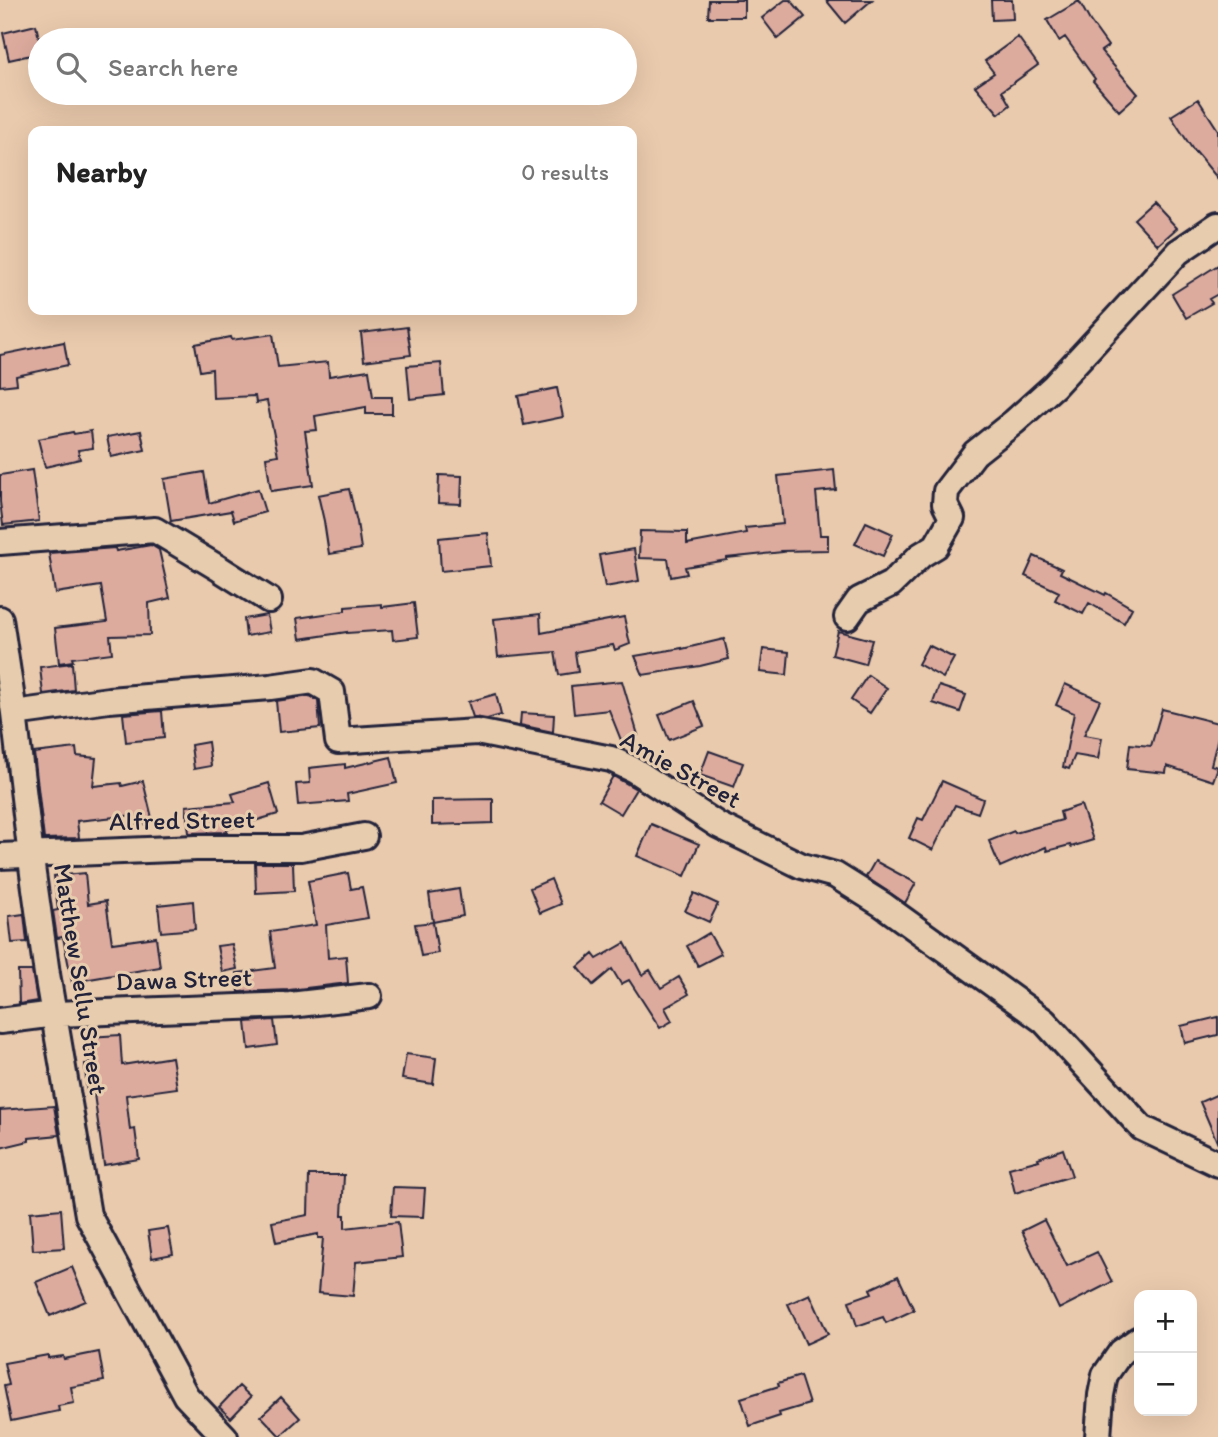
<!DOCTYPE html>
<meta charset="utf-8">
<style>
body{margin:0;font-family:Itim,sans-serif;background:#f2f2f2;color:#222}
.controls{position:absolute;right:21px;bottom:21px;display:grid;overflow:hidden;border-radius:14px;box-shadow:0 7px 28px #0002}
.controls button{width:63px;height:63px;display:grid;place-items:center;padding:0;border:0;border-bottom:2px solid #e0e0e0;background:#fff;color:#222;font:35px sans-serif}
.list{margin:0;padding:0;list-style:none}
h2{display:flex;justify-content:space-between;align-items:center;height:91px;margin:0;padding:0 28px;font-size:30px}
h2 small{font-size:23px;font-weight:400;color:#767676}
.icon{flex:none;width:38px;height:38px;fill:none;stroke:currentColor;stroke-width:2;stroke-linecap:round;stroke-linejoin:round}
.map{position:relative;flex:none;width:1218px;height:1437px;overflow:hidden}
.search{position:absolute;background:#fff;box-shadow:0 7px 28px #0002;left:28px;top:28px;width:609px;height:77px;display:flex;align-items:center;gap:18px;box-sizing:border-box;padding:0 24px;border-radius:38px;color:#767676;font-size:26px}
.panel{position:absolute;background:#fff;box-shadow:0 7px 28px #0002;left:28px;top:126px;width:609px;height:189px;border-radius:14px}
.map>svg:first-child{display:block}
</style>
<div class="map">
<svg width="1218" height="1437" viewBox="0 0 1218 1437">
<rect width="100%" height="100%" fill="#eacaad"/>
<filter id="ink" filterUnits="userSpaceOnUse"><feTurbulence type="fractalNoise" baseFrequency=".0143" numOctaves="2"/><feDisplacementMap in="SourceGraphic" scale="14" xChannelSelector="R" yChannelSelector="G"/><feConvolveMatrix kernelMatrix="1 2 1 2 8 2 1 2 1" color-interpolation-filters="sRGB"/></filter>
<g filter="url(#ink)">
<!-- building -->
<path fill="#ddab9e" stroke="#22223b" stroke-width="2" d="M 709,0 L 744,0 L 744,17 L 708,17 Z
M 785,0 L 791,0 L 805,17 L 778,39 L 762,18 Z
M 826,0 L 872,0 L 845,23 Z
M 991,0 L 1012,0 L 1013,19 L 992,20 Z
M 1079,1 L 1090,21 L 1108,46 L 1101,51 L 1138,94 L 1119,111 L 1093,81 L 1095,79 L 1065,37 L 1059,41 L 1047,20 Z
M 36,25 L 40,43 L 40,53 L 9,60 L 3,33 Z
M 1018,37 L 1038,65 L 1002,91 L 1010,105 L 999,114 L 975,86 L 994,73 L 985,61 Z
M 1198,99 L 1218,130 L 1218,179 L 1196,152 L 1195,153 L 1171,116 Z
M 1153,202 L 1177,228 L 1158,245 L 1134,219 Z
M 1218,265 L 1218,294 L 1209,299 L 1212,303 L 1186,318 L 1172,294 Z
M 407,327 L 411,355 L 364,361 L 361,333 Z
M 273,334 L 278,367 L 328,362 L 329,376 L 369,370 L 373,397 L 392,397 L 392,414 L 366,414 L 366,407 L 315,416 L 317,430 L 305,431 L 313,485 L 271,491 L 266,457 L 278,455 L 267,401 L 256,403 L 255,396 L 213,398 L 212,369 L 200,371 L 195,344 L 231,337 L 232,340 Z
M 64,342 L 68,365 L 16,376 L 17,384 L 0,386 L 0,355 Z
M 441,363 L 444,395 L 410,399 L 407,366 Z
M 557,388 L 563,417 L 524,425 L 518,396 Z
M 91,431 L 93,448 L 78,450 L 80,459 L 45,467 L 38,439 L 73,432 L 74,434 Z
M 141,431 L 145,450 L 111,457 L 107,437 Z
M 32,470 L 39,521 L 3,525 L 0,502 L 0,475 Z
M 834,470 L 836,490 L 816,492 L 820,535 L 828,535 L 828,550 L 782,551 L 783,552 L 727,558 L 727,560 L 685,567 L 687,574 L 671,577 L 668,559 L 639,558 L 640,531 L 687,532 L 687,544 L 746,533 L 745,528 L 783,524 L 778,476 Z
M 204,472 L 209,503 L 258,489 L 265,512 L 234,521 L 231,511 L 171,521 L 164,479 Z
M 439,475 L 462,476 L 461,504 L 438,503 Z
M 349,489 L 357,522 L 361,549 L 329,554 L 324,521 L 318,495 Z
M 866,522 L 893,534 L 883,556 L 855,544 Z
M 488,533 L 491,566 L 441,571 L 439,538 Z
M 151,545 L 159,550 L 170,598 L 149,603 L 150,635 L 110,636 L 112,653 L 72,658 L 73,661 L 59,663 L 55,628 L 107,622 L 101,586 L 55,593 L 49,553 L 115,548 L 116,551 Z
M 634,549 L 639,581 L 605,587 L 599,555 Z
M 1034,556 L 1062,569 L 1060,573 L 1105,595 L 1106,593 L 1132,608 L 1124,623 L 1089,603 L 1083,614 L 1055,600 L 1059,592 L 1025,576 Z
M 414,603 L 418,637 L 393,640 L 392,630 L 347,633 L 347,632 L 300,639 L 297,618 L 345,611 L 345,607 L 382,604 L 382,607 Z
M 540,614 L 541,633 L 624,617 L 630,644 L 615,650 L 613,645 L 575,652 L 578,672 L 559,675 L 555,652 L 498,657 L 494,619 Z
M 267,615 L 270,632 L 246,636 L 244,619 Z
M 838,631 L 872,640 L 865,664 L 832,655 Z
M 724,639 L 729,659 L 700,666 L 643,675 L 635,656 L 682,648 L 682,649 Z
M 928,645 L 954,658 L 943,678 L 918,664 Z
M 763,649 L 789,652 L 787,675 L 760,672 Z
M 72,663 L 74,690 L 43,694 L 40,667 Z
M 868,675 L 887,688 L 870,713 L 851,700 Z
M 622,681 L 638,735 L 621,740 L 609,710 L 574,714 L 571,686 Z
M 1065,684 L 1100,700 L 1084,735 L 1102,738 L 1098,759 L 1075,755 L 1069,769 L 1063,767 L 1074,713 L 1056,705 Z
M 939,686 L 966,695 L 960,712 L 933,703 Z
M 496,694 L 501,715 L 487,719 L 473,717 L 468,702 Z
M 310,696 L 318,701 L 320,728 L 279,732 L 276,701 Z
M 694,701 L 704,726 L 669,740 L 659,715 Z
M 1162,709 L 1218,723 L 1218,737 L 1211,765 L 1218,767 L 1213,781 L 1167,766 L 1166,773 L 1127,769 L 1130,744 L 1151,746 Z
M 162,711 L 164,738 L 126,742 L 123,714 Z
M 521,713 L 554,715 L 553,732 L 520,725 Z
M 208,742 L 211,766 L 194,769 L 191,745 Z
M 76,748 L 77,756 L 96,758 L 93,786 L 121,783 L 122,786 L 143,781 L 153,822 L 136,826 L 134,815 L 77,821 L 79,838 L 44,839 L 34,753 Z
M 709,751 L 743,763 L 734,787 L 700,775 Z
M 391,757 L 397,783 L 347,794 L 348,801 L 298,805 L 296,784 L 310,783 L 309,768 L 345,764 L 345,768 Z
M 613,776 L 636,789 L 621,814 L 599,801 Z
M 942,781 L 983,799 L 978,813 L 955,805 L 933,850 L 909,838 L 918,818 L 923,820 Z
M 269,783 L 278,814 L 227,829 L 227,832 L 189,833 L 186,806 L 235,802 L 232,794 Z
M 493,799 L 493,823 L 432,825 L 432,800 Z
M 1081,805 L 1093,840 L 1071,847 L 1070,845 L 1047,851 L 1046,847 L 1000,867 L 989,841 L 1014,831 L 1015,833 L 1062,820 L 1060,812 Z
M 651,824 L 699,844 L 685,876 L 637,856 Z
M 875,861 L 916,883 L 905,903 L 866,877 Z
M 255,863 L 293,863 L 294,891 L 256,893 Z
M 85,873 L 88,904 L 106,901 L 112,943 L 156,937 L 160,967 L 72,982 L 63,937 L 57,938 L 53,911 L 58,910 L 54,876 Z
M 348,873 L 351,889 L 362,887 L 368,918 L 326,925 L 328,958 L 346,956 L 348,983 L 289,990 L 239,992 L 237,973 L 275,968 L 270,932 L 316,925 L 308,881 Z
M 551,879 L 561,904 L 540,913 L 530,888 Z
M 459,889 L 463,916 L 433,922 L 429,894 Z
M 694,893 L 718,904 L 709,922 L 685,911 Z
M 193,901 L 195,929 L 161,932 L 158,905 Z
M 24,914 L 27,942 L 12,943 L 9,916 Z
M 433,922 L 438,953 L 421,956 L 415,924 Z
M 709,933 L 721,954 L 698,966 L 687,946 Z
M 625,943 L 642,975 L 650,970 L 661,988 L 679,977 L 689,994 L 665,1008 L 672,1021 L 660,1028 L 629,980 L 621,984 L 612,969 L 593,985 L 578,967 L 593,954 L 597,959 Z
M 232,944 L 237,969 L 222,972 L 217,946 Z
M 18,971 L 32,971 L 37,1001 L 19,1004 Z
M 1218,1017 L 1218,1035 L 1185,1043 L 1181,1026 Z
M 274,1020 L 277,1045 L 249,1049 L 246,1022 Z
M 120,1035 L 122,1065 L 172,1057 L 177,1088 L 126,1095 L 130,1130 L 135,1129 L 139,1159 L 104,1165 L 94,1094 L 87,1095 L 85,1064 L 90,1064 L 88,1037 Z
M 406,1054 L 436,1058 L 433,1084 L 402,1079 Z
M 1218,1094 L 1218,1144 L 1200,1102 Z
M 54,1106 L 59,1135 L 29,1138 L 29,1141 L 0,1148 L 0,1110 Z
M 1063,1149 L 1072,1176 L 1015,1193 L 1009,1168 L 1039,1160 L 1038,1158 Z
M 309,1175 L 344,1175 L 342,1215 L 345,1215 L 345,1228 L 398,1222 L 402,1257 L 356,1262 L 353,1296 L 318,1293 L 323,1238 L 318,1238 L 318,1234 L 276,1242 L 272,1222 L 308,1215 Z
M 393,1187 L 425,1188 L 423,1217 L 391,1216 Z
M 61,1209 L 64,1248 L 33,1250 L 30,1212 Z
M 1044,1220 L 1067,1266 L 1097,1252 L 1112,1282 L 1059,1309 L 1022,1231 Z
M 168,1228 L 173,1254 L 152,1258 L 148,1231 Z
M 72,1267 L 86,1301 L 50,1316 L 36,1282 Z
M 898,1276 L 914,1310 L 886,1323 L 883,1317 L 857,1326 L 849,1301 L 872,1293 L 870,1289 Z
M 810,1294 L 828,1334 L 806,1344 L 788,1304 Z
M 99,1352 L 104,1381 L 71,1387 L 74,1403 L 58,1406 L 59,1411 L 11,1421 L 4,1386 L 9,1385 L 4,1363 L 48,1355 L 48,1358 L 63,1356 L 64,1359 Z
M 800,1376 L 809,1404 L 779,1413 L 780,1416 L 750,1426 L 741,1398 L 779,1386 L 778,1383 Z
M 239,1386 L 251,1397 L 231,1418 L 219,1407 Z
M 281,1397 L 300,1418 L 280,1436 L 261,1416 Z"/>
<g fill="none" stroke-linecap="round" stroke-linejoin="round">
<defs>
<path id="minor" d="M 0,542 L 155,530 L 220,569 L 269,600
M 847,617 L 859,600 L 891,584 L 921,555 L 936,546 L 952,518 L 945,504 L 946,491 L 975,453 L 1014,422 L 1054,386 L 1178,252 L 1218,225
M 0,619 L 14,713 L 33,874 L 47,974 L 88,1215 L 186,1396 L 225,1437
M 14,713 L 109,700 L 270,687 L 313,681 L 332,692 L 338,741 L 477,732 L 611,759 L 634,770 L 718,825 L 802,866 L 835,875 L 883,905 L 1044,1021 L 1142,1128 L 1218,1164
M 0,856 L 196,848 L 301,848 L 364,836
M 0,1021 L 55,1014 L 290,1005 L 369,996
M 1098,1437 L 1101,1395 L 1105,1375 L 1121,1352 L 1139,1339"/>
</defs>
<!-- minor casing -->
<use href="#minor" stroke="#22223b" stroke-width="30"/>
<!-- minor -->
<use href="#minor" stroke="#e7cdae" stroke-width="24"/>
</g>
</g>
<g text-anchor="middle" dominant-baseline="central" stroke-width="6" stroke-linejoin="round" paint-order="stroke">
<!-- street labels -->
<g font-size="26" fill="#22223b" stroke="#e7cdae">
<text transform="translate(681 769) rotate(29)">Amie Street</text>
<text transform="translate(182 820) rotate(-1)">Alfred Street</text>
<text transform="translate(81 979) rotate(81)">Matthew Sellu Street</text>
<text transform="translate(184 979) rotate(-2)">Dawa Street</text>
</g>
</g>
</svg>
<div class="controls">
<button>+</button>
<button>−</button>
</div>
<div class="search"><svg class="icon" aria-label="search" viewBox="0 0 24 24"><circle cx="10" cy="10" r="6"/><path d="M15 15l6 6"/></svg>Search here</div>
<section class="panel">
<h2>Nearby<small>0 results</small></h2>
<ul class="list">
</ul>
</section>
</div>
